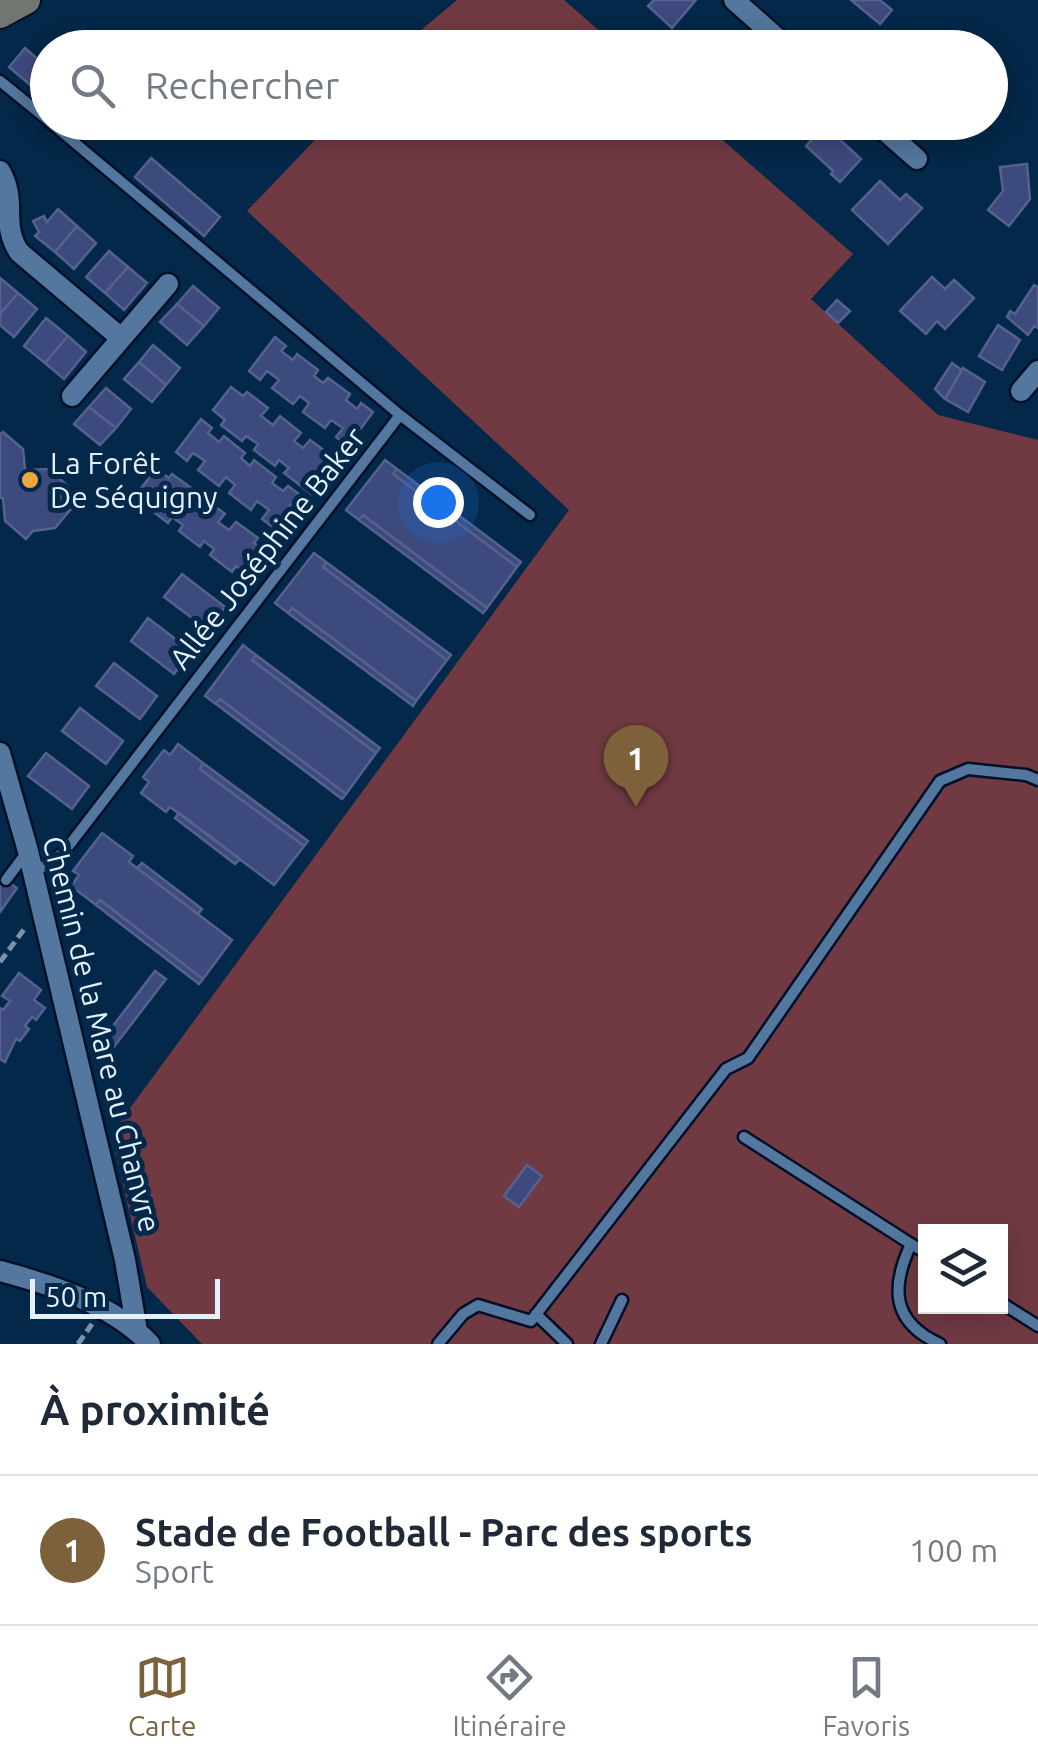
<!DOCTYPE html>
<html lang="fr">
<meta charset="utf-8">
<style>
body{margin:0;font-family:Ubuntu,sans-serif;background:#f6f6f7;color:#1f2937}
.controls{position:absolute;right:30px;bottom:30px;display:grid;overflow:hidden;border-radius:0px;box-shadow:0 5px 25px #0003}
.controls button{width:90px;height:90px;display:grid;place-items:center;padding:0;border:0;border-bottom:2px solid #e0e1e3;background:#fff;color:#1f2937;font:50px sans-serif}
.scale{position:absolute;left:30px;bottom:25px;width:190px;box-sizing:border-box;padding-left:10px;border:5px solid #e4f0fd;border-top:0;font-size:28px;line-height:35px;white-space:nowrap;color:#e4f0fd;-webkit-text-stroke:8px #042849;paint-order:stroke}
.you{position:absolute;left:438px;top:502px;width:35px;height:35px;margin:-25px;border:8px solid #fff;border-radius:50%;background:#1a73e8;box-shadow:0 0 0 15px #1a73e833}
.badge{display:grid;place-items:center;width:65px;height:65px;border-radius:50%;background:#7d613b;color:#fff;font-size:32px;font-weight:700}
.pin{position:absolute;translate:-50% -82px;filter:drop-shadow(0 2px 5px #0008)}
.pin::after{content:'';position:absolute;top:52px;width:35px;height:30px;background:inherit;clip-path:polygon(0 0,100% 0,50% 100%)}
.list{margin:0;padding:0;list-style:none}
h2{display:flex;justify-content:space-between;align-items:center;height:130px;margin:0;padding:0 40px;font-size:42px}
h2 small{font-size:32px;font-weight:400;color:#747a83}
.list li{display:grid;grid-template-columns:65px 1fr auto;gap:30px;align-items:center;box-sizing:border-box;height:150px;padding:0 40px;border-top:2px solid #e0e1e3}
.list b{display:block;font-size:38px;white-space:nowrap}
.list p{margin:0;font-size:32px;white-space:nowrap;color:#747a83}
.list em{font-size:32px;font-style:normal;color:#747a83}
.icon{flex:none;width:55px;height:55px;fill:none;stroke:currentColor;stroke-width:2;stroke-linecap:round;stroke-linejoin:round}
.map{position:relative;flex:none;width:1038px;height:1344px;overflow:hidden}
.search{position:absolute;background:#fff;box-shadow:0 5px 25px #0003;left:30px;right:30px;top:30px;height:110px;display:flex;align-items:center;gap:25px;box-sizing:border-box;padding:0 35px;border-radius:55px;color:#747a83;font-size:38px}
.sheet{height:280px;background:#fff}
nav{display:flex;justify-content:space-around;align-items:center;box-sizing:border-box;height:140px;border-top:2px solid #e0e1e3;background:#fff;font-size:28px;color:#747a83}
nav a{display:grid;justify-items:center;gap:5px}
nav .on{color:#7d613b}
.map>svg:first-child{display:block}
</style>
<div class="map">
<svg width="1038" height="1344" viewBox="0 0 1038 1344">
<rect width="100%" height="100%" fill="#042849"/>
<!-- green -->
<path fill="#713a43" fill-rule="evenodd" d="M 457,0 L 564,0 L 618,47 L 401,47 Z
M 331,123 L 703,123 L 853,254 L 811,299 L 938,415 L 1038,440 L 1038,1344 L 202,1344 L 147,1287 L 111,1134 L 569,510 L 247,211 ZM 926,1232 L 1000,1232 L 1000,1306 L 926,1306 Z"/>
<!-- building -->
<path fill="#3c4a7e" stroke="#55628e" stroke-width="2.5" d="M 654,0 L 696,0 L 672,28 L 648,6 Z
M 851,0 L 880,0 L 892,10 L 880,24 Z
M 25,48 L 48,68 L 48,100 L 9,67 Z
M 825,126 L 861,159 L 840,182 L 831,174 L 833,171 L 806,146 Z
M 151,158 L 220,217 L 204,236 L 135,177 Z
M 1027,164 L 1030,199 L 1009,226 L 988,210 L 1003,191 L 1000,167 Z
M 880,181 L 900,200 L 906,194 L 922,208 L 888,244 L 852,210 Z
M 58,209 L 77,226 L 55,252 L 35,236 L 39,232 L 33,221 L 44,216 L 47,222 Z
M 77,226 L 96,243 L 74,269 L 55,252 Z
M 109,251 L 128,267 L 105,293 L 86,277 Z
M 128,267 L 147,283 L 124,310 L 105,293 Z
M 932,277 L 945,289 L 954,280 L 974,298 L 945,329 L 937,321 L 926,334 L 900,311 Z
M 0,278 L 18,293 L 0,314 Z
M 1034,285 L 1038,287 L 1038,328 L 1034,326 L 1028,335 L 1007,317 L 1010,311 L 1015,314 Z
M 193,286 L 219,308 L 204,326 L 177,304 Z
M 18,293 L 37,309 L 14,337 L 0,325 L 0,314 Z
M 837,300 L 850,311 L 838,323 L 826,312 Z
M 177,304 L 204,326 L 187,345 L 160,322 Z
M 46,318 L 68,336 L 45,363 L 24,346 Z
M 998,325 L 1020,340 L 1002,370 L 979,356 Z
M 68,336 L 86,352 L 64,379 L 45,363 Z
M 275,337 L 286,346 L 281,351 L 293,360 L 297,354 L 318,370 L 314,376 L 323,383 L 328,378 L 350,394 L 346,400 L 357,409 L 361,403 L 373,412 L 348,446 L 336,437 L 343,428 L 331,420 L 325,428 L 303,412 L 309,403 L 300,396 L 293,404 L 272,388 L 279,380 L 267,371 L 260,380 L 249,371 Z
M 153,345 L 180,368 L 166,385 L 139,362 Z
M 139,362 L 166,385 L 152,402 L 124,379 Z
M 952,363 L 962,370 L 945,399 L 935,389 Z
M 963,368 L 985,382 L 968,412 L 945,399 Z
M 231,387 L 243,396 L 247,392 L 268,408 L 261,416 L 273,425 L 280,416 L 301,433 L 294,441 L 303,448 L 310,440 L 337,460 L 311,494 L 284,473 L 289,468 L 279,460 L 275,466 L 254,450 L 258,444 L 246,436 L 242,441 L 221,425 L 225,420 L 213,410 Z
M 106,388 L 131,409 L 116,428 L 89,407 Z
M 89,407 L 116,428 L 100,445 L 74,424 Z
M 201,419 L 212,428 L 208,433 L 219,442 L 224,436 L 245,453 L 241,458 L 250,466 L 254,460 L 276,477 L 272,483 L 283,491 L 288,486 L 299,494 L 274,528 L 262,519 L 269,510 L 257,501 L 251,510 L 229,493 L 235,485 L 226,477 L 219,486 L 198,470 L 205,461 L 193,453 L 187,461 L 176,452 Z
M 3,432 L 23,449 L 25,470 L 49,469 L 69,487 L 71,509 L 55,528 L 33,531 L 26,539 L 5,521 L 3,498 L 0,498 L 0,434 Z
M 385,460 L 397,469 L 393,474 L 517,567 L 487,608 L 363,515 L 359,520 L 346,510 Z
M 156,469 L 169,478 L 172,474 L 194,490 L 187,499 L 197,506 L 204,498 L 225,514 L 218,522 L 229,530 L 236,522 L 258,538 L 254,543 L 266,552 L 249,576 L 236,566 L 232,572 L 210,555 L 214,549 L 204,541 L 200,547 L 179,531 L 183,525 L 172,517 L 168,523 L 147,507 L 151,502 L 138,492 Z
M 397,469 L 521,562 L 517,567 L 393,474 Z
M 363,515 L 487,608 L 483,613 L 359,520 Z
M 314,553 L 326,562 L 323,567 L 447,660 L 416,701 L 292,608 L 288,613 L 275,603 Z
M 326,562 L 451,655 L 447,660 L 323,567 Z
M 182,574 L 225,607 L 208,630 L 164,597 Z
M 292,608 L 416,701 L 413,706 L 288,613 Z
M 148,618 L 191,651 L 174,674 L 131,641 Z
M 243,645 L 256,655 L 252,660 L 376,753 L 346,794 L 220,699 L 216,704 L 205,696 Z
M 256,655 L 380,748 L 376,753 L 252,660 Z
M 114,663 L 157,696 L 140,719 L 96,686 Z
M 220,699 L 346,794 L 342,799 L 216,704 Z
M 80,708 L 123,741 L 106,764 L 62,731 Z
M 178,744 L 203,763 L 200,769 L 304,846 L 274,885 L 170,807 L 166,812 L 141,793 L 149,782 L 143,777 L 164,750 L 170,755 Z
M 46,753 L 89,786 L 72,809 L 28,776 Z
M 203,763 L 308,841 L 304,846 L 200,769 Z
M 179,813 L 240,859 L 235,864 L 175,818 Z
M 102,833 L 133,856 L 129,862 L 232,940 L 203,979 L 100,900 L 96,905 L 71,886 L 79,875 L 73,871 Z
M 142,863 L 202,909 L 198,914 L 137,868 Z
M 0,876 L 17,888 L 0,912 Z
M 100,900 L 203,979 L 199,984 L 96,905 Z
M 155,971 L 166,979 L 110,1052 L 99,1044 Z
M 19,973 L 41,990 L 34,1000 L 45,1008 L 36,1020 L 32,1017 L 25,1026 L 29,1029 L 20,1041 L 16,1039 L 5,1062 L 0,1059 L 0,1008 L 3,1010 L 10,1001 L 2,996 Z
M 527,1165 L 542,1176 L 519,1207 L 504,1196 Z"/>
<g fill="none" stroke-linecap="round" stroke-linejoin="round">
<defs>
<path id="service" d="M 0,81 L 48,120
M 400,415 L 530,515
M 34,873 L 64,852 L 400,415 L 50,122
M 6,880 L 27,852
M 744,1137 L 911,1244
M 926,1253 L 911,1244 C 891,1287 891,1322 940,1344
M 1000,1302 L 1038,1326
M 536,1314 L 567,1344
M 438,1344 L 463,1314 L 478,1305 L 531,1321 L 726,1069 L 748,1058 L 940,781 L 968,769 L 1026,775 L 1038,780
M 601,1344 L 622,1300"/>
<path id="minor" d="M 734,0 L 788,48
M 875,122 L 917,159
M 0,171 C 18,203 0,222 19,252 L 121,338
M 1021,391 L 1038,371
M 72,396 L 168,284
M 0,753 L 28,851 L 125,1260 L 137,1331
M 0,1271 C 52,1285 112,1304 150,1344"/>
<path id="secondary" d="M 0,14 L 26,0"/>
</defs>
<!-- service casing -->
<use href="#service" stroke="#001028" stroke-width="15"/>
<!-- minor casing -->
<use href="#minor" stroke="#001028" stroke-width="25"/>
<!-- secondary casing -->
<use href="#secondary" stroke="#001028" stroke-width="32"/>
<!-- path -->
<path stroke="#7b92a9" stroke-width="5" stroke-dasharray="10 5" stroke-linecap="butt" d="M 0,962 L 25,928
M 78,1344 L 92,1324"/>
<!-- service -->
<use href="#service" stroke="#53779e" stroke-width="10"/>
<!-- minor -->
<use href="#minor" stroke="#53779e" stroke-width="20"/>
<!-- secondary -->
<use href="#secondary" stroke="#707670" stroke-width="28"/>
</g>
<!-- markers -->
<circle fill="#f0a63f" stroke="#042849" stroke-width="4" cx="30" cy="480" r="10"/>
<g text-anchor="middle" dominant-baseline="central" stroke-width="10" stroke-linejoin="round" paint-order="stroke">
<!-- poi labels -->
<g font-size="30" fill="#e4f0fd" stroke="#042849" text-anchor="start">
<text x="50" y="463">La Forêt<tspan x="50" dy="34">De Séquigny</tspan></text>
</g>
<!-- street labels -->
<g font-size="30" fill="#e4f0fd" stroke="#042849">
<text transform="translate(267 548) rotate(-52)">Allée Joséphine Baker</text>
<text transform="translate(102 1034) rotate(76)">Chemin de la Mare au Chanvre</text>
</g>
</g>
</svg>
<div class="controls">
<button><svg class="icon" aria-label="layers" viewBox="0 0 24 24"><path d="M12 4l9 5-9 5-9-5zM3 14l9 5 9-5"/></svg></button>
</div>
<div class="scale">50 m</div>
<div class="you"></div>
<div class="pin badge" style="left:636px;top:807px">1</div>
<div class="search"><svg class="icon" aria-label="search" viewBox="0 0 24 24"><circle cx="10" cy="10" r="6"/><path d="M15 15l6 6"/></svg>Rechercher</div>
</div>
<section class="sheet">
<h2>À proximité<small></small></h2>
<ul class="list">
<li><span class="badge">1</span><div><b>Stade de Football - Parc des sports</b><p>Sport</p></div><em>100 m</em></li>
</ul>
</section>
<nav>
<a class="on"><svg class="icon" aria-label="map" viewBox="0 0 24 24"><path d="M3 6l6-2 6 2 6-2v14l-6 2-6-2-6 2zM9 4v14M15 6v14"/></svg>Carte</a>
<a><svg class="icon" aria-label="directions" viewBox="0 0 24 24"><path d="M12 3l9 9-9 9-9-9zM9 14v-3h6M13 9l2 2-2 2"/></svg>Itinéraire</a>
<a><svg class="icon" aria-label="saved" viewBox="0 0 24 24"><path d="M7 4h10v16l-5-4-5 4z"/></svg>Favoris</a>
</nav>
